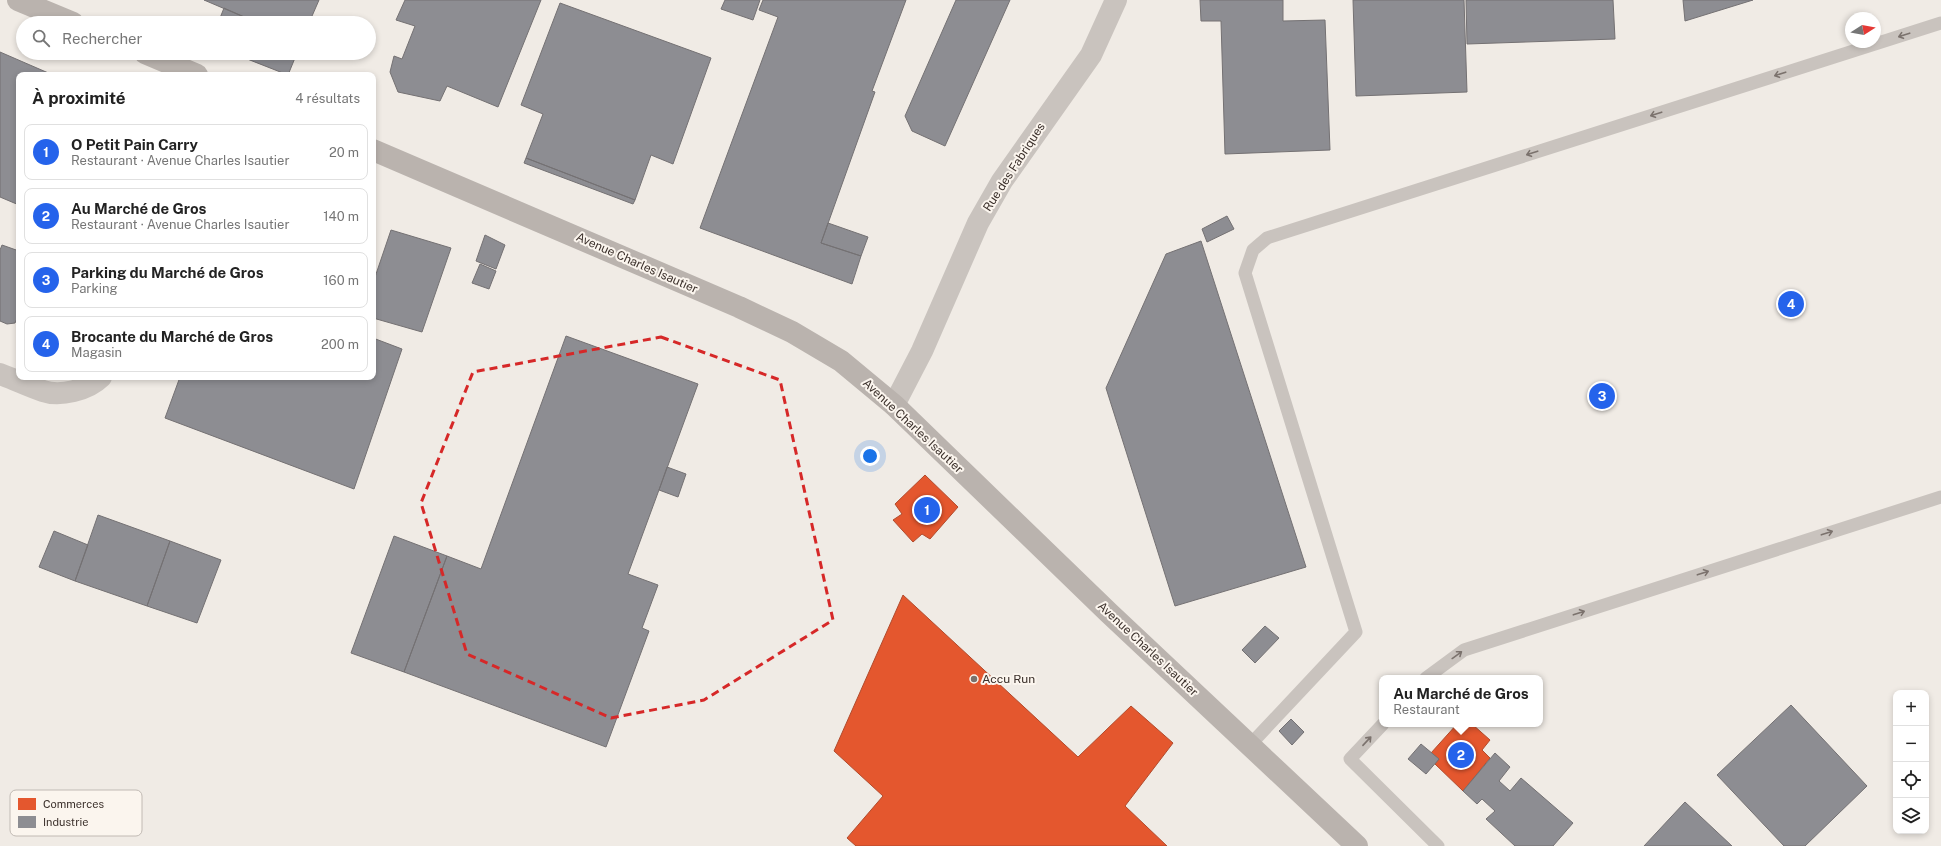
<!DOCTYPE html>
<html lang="fr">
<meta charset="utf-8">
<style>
body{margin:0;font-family:"Public Sans",sans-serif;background:#f2f2f2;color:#222}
.controls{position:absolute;right:12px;bottom:12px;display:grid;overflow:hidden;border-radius:8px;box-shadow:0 2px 6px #0003}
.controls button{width:36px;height:36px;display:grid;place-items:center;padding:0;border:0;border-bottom:1px solid #e0e0e0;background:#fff;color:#222;font:20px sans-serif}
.compass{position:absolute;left:1845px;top:12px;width:36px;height:36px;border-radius:50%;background:#fff;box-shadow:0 2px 6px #0003;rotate:79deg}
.you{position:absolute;left:870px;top:456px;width:14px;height:14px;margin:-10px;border:3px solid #fff;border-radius:50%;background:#1a73e8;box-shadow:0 0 0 6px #1a73e833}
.badge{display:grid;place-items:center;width:26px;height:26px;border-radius:50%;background:#2563eb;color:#fff;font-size:13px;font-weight:700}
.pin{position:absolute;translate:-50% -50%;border:2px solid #fff;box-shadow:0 1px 4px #0006}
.popup{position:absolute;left:1379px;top:675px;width:164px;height:52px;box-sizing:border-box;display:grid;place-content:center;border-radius:8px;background:#fff;filter:drop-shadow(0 1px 3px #0005);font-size:13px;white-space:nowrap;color:#767676}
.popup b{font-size:15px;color:#222}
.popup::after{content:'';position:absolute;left:50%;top:100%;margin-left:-8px;border:8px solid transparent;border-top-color:#fff}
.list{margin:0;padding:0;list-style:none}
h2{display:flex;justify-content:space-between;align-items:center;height:52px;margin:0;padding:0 16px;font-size:17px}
h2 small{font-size:13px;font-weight:400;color:#767676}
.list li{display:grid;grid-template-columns:26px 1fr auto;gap:12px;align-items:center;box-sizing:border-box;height:56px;margin:0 8px 8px;padding:0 8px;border:1px solid #e0e0e0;border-radius:8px}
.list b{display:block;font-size:15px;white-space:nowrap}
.list p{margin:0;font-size:13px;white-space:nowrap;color:#767676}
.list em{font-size:13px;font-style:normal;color:#767676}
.icon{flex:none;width:22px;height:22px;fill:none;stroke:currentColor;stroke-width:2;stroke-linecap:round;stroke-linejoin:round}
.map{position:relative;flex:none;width:1941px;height:846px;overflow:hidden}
.search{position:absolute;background:#fff;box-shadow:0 2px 6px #0003;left:16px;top:16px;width:360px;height:44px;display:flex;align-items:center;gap:10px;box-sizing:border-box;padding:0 14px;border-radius:22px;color:#767676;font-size:15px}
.panel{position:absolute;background:#fff;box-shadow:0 2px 6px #0003;left:16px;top:72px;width:360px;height:308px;border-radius:8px}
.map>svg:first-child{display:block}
</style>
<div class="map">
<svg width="1941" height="846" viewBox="0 0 1941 846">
<rect width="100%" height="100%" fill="#f0ebe5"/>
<!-- shops -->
<path fill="#e4572e" stroke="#b14b2d" d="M 925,475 L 958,507 L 930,539 L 922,534 L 913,542 L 893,520 L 902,514 L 895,504 Z
M 903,595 L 1078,757 L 1131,706 L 1173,743 L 1125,806 L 1167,846 L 856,846 L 847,838 L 883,796 L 834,751 Z
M 1457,724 L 1472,724 L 1490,740 L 1482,750 L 1490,758 L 1463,791 L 1435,764 L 1439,759 L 1431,753 Z"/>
<!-- industry -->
<path fill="#8d8d92" stroke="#747173" d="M 204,0 L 319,0 L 309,23 L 258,23 Z
M 405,0 L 541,0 L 498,107 L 447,86 L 440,101 L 398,92 L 390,72 L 394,56 L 402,59 L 415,26 L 396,20 Z
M 725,0 L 760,0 L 753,20 L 721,9 Z
M 763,0 L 906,0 L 872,91 L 875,92 L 821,243 L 861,256 L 852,284 L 700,228 L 778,17 L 759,10 Z
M 956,0 L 1010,0 L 945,146 L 912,131 L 905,116 Z
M 1200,0 L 1283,0 L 1283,21 L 1325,20 L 1330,150 L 1225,154 L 1221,21 L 1201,21 Z
M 1353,0 L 1464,0 L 1467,92 L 1356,96 Z
M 1466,0 L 1613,0 L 1615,39 L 1467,44 Z
M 1683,0 L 1753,0 L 1685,21 Z
M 560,3 L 711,58 L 673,164 L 651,155 L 635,200 L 526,158 L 543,114 L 521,105 Z
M 224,8 L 258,23 L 218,23 Z
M 0,52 L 53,75 L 19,75 L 19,205 L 0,197 Z
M 232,53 L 297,53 L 288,75 Z
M 526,158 L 635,200 L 633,204 L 524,163 Z
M 1227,216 L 1234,229 L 1207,242 L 1202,229 Z
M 828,223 L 868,237 L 861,256 L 821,243 Z
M 391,230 L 451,248 L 422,332 L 373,318 L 373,283 Z
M 485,235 L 505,245 L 496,269 L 476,261 Z
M 1201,241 L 1306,567 L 1175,606 L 1106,388 L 1166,254 Z
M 2,245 L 19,251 L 19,314 L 15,323 L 7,324 L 0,321 L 0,250 Z
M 480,264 L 496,271 L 489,289 L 472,283 Z
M 566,336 L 698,384 L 628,574 L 658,585 L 642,628 L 649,631 L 606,747 L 404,672 L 447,556 L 481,569 Z
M 373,338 L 402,349 L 354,489 L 165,418 L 180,377 L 373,377 Z
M 667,467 L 686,474 L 678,497 L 659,490 Z
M 98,515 L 170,541 L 147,606 L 75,581 Z
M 54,531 L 88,545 L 75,581 L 39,567 Z
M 394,536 L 447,556 L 404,672 L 351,653 Z
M 170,541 L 221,560 L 197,623 L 147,606 Z
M 1265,626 L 1279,638 L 1255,663 L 1242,650 Z
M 1791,705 L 1867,786 L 1805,846 L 1784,846 L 1717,775 Z
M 1291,719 L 1304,732 L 1292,745 L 1279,731 Z
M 1421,744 L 1439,759 L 1426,774 L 1408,759 Z
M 1495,753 L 1510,767 L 1499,781 L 1510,791 L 1521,778 L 1573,823 L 1553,846 L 1515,846 L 1486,819 L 1495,811 L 1482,799 L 1477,804 L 1463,791 Z
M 1685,802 L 1732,846 L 1644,846 Z"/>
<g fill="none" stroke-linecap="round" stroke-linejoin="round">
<!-- lane -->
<path stroke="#c9c3be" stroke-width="13" d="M 1426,678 L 1464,650 L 1941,497
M 1383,724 L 1350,759 L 1438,846
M 1249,746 L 1356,632 L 1245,273 L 1253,250 L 1267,238 L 1941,23"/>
<!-- street -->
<path stroke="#c9c3be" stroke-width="22" d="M 0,374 C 14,379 28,386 43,391 C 60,397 88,390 101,377
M 894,405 L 922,351 L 978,223 L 1002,181 L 1091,55 L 1116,0"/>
<!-- secondary -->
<path stroke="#bab3ae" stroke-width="22" d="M 18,0 L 73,23
M 145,53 L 197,75
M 373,150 L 739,307 L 792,332 L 841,361 L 894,405 L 1109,613 L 1357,846"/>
</g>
<!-- one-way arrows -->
<defs><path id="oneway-shaft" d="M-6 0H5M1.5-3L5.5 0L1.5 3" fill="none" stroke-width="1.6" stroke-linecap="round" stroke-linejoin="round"/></defs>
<g stroke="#7b726d">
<use href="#oneway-shaft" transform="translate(1904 35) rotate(162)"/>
<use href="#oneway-shaft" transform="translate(1780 74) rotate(162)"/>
<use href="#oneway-shaft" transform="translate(1656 114) rotate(162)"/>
<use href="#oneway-shaft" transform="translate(1532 153) rotate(162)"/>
<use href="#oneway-shaft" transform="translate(1827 533) rotate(-18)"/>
<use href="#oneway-shaft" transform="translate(1703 573) rotate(-18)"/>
<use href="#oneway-shaft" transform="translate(1579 613) rotate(-18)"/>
<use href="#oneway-shaft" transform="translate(1457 655) rotate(-36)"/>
<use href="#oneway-shaft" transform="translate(1367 741) rotate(-47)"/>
</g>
<!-- marked area -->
<path fill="none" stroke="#d62828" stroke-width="3" stroke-dasharray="8 5" stroke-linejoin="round" d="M 661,337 L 780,380 L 833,620 L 704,700 L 611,718 L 467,654 L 421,503 L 473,372 Z"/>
<!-- markers -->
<circle fill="#7a716c" stroke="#fbf5ee" stroke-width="1.5" cx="974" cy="679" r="4"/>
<g text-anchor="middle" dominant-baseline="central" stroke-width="4" stroke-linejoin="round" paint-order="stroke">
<!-- street labels -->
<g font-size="12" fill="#3b302b" stroke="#fbf5ee">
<text transform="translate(1014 167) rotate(-57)">Rue des Fabriques</text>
<text transform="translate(637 263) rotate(24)">Avenue Charles Isautier</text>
<text transform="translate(913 426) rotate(43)">Avenue Charles Isautier</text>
<text transform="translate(1148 649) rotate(43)">Avenue Charles Isautier</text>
</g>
<!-- poi labels -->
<g font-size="12" fill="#3b302b" stroke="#fbf5ee" text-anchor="start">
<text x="982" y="679">Accu Run</text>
</g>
</g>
<!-- legend -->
<rect x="10" y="790" width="132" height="46" rx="6" fill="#fbf5ee" stroke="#c1bab4" stroke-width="1"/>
<rect x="18" y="798" width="18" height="12" fill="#e4572e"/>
<rect x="18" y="816" width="18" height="12" fill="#8d8d92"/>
<g font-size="11" fill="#3b302b">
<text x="43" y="808">Commerces</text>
<text x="43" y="826">Industrie</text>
</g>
</svg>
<div class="controls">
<button>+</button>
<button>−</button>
<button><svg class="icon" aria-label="locate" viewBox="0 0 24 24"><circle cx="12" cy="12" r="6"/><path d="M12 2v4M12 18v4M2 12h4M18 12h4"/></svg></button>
<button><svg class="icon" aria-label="layers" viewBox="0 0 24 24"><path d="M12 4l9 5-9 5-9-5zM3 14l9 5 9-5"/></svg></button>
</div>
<svg class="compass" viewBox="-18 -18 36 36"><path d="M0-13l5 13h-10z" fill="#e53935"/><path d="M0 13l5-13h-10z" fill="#767676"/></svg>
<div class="you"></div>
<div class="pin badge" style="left:927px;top:510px">1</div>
<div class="pin badge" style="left:1461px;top:755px">2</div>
<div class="popup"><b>Au Marché de Gros</b>Restaurant</div>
<div class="pin badge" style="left:1602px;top:396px">3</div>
<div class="pin badge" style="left:1791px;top:304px">4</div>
<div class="search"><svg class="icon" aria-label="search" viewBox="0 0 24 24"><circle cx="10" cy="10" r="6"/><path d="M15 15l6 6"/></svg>Rechercher</div>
<section class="panel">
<h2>À proximité<small>4 résultats</small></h2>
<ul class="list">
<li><span class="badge">1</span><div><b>O Petit Pain Carry</b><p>Restaurant · Avenue Charles Isautier</p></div><em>20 m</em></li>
<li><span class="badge">2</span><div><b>Au Marché de Gros</b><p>Restaurant · Avenue Charles Isautier</p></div><em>140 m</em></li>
<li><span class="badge">3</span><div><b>Parking du Marché de Gros</b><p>Parking</p></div><em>160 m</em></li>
<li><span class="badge">4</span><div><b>Brocante du Marché de Gros</b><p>Magasin</p></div><em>200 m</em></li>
</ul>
</section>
</div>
